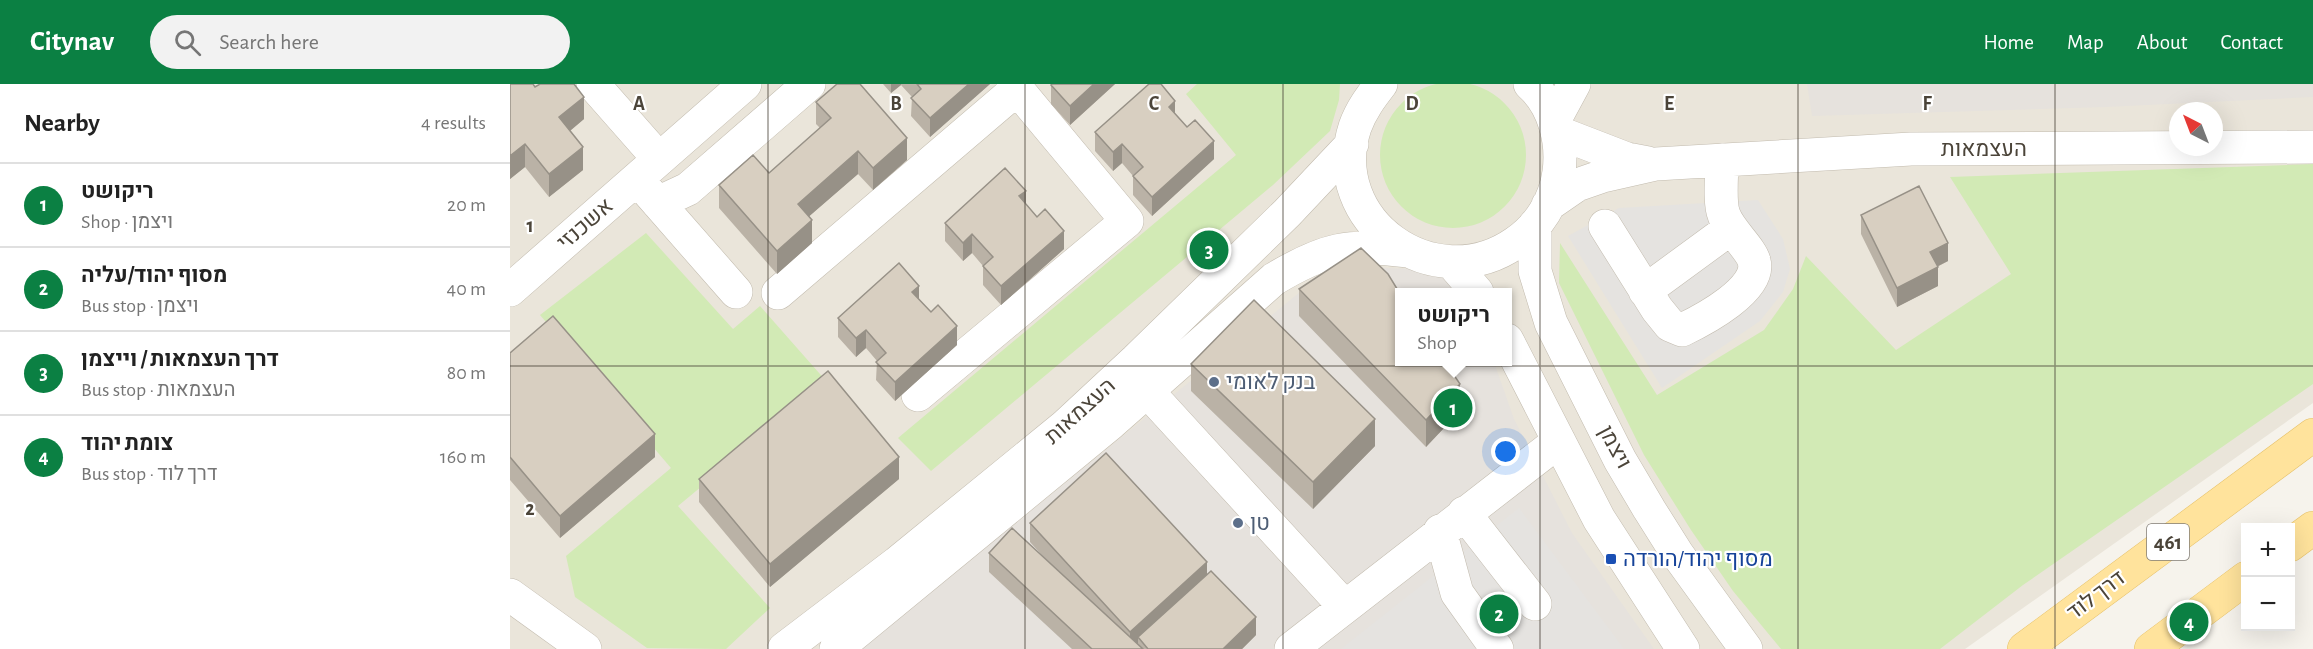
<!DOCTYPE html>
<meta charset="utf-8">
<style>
body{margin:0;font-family:"Alegreya Sans",Heebo,sans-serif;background:#f2f2f2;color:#222}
.controls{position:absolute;right:18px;bottom:18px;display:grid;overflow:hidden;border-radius:0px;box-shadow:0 6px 24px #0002}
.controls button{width:54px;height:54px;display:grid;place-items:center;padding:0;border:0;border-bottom:2px solid #e0e0e0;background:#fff;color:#222;font:30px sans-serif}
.compass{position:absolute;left:1659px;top:18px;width:54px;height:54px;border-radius:50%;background:#fff;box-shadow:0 6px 24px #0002;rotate:318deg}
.you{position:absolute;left:996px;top:368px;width:21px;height:21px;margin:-15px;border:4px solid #fff;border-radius:50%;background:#1a73e8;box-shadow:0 0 0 9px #1a73e833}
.badge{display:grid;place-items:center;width:39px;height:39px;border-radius:50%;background:#0b8043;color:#fff;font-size:20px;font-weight:700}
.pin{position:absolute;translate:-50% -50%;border:3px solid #fff;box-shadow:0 2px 6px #0006}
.popup{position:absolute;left:885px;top:204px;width:117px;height:78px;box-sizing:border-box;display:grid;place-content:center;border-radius:0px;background:#fff;filter:drop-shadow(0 2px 4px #0005);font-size:20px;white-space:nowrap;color:#767676}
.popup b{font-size:22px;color:#222}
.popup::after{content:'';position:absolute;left:50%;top:100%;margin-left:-12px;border:12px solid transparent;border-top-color:#fff}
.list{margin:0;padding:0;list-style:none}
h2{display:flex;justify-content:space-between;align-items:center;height:78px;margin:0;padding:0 24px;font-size:26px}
h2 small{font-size:20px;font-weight:400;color:#767676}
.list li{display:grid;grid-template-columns:39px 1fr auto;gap:18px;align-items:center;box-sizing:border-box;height:84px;padding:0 24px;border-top:2px solid #e0e0e0}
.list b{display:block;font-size:22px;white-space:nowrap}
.list p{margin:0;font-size:20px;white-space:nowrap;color:#767676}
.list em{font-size:20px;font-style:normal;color:#767676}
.icon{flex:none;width:33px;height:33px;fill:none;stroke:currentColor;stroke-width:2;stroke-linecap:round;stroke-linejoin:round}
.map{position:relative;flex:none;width:1803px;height:565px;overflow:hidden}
header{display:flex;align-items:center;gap:36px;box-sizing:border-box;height:84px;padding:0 30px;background:#0b8043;color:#fff}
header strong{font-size:28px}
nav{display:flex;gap:33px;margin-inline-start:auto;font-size:21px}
.search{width:420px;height:54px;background:#f2f2f2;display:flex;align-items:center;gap:15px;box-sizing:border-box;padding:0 21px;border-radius:33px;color:#767676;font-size:22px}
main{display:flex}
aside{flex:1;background:#fff}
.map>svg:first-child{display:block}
</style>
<header>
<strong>Citynav</strong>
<div class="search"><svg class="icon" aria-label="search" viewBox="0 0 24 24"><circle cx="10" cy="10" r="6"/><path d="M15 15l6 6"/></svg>Search here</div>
<nav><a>Home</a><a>Map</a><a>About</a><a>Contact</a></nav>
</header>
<main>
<aside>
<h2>Nearby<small>4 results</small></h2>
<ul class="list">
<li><span class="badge">1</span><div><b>ריקושט</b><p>Shop · ויצמן</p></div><em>20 m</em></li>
<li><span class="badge">2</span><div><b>מסוף יהוד/עליה</b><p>Bus stop · ויצמן</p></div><em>40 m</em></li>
<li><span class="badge">3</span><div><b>דרך העצמאות / וייצמן</b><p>Bus stop · העצמאות</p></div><em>80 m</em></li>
<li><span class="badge">4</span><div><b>צומת יהוד</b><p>Bus stop · דרך לוד</p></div><em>160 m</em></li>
</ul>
</aside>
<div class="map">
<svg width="1803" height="565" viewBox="0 0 1803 565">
<rect width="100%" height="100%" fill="#f6f3ec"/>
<!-- residential -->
<path fill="#eae5da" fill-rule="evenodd" d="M 0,0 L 1803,0 L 1803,319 L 1455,565 L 0,565 ZM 1668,27 L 1704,27 L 1704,63 L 1668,63 ZM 889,208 L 997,208 L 997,278 L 889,278 Z"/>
<!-- industrial -->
<path fill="#e6e2dd" d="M 1297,0 L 1803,0 L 1803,13 L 1596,23 L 1302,32 Z
M 832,183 L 911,185 L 947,197 L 954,208 L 889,208 L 889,278 L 984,278 L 1004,335 L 1062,449 L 1144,565 L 351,565 L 806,195 Z"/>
<!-- green -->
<path fill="#d2eab5" d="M870 71a73 73 0 1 1 146 0a73 73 0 1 1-146 0Z
M 687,0 L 830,0 L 829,16 L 820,47 L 763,101 L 421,387 L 388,354 L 726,71 L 676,10 Z
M 1803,80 L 1803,300 L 1513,501 L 1430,565 L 1271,565 L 1223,507 L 1181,446 L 1134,371 L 1049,199 L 1050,159 L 1147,311 L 1254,246 L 1283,205 L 1296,172 L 1386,266 L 1501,190 L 1440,93 Z
M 136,149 L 223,245 L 250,222 L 317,298 L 168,422 L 260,524 L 216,565 L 137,564 L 65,513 L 56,472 L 161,384 L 30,231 Z"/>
<!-- parking -->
<path fill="#e5e3e0" d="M 1248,116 L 1273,155 L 1280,185 L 1273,208 L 1250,237 L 1152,304 L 1058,152 L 1109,124 Z
M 1009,424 L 1114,565 L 831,565 Z"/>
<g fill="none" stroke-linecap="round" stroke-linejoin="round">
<defs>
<path id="minor" d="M 83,0 L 149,75
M 871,0 C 861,13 851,26 845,43 C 814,137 924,215 1005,159 C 1029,143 1045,117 1049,88 C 1053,57 1044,21 1020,0
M 1044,37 L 1064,0
M 1047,48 L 1117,75 L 1138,79
M 134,103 L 226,208
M 148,119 L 178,105 L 299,0
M 1038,121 L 1067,101 L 1093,92 L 1146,80 L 1401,65 L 1803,63
M 1025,141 L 1025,187 L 1041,239 L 1110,376 L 1139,425 L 1168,471 L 1236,565
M 1095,142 L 1147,225 L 1160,241 L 1172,246 C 1193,236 1252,205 1244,177 C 1241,165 1219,146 1214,131 C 1209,119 1212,90 1212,76
M 942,179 L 967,208
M 0,206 L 235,0
M 1135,207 L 1221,144
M 268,209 L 507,5
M 997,256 L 1089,435 L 1173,565
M 638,308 L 835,523
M 408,311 L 617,137 L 503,0
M 954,429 L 1025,520
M 930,447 L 947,509 L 987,565
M 0,511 L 75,565
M 274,565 L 387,479 L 555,342 L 626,276 L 777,129 L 842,60
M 326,565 L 601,339 L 764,195 C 814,165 839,159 897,167
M 781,565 L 1049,357"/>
<path id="major" d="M 1780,461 L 1803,444
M 1514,565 L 1803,351
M 1641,565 L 1736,494"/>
</defs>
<!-- minor casing -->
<use href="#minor" stroke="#c2bbae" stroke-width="34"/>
<!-- major casing -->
<use href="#major" stroke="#e6c16a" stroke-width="34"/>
<!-- minor -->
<use href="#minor" stroke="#fff" stroke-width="33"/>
<!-- major -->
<use href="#major" stroke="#ffe39c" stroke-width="33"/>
</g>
<!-- wall -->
<path fill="#bab2a6" d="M 0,0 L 25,3 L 74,35 L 60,47 L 73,86 L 39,113 L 15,83 L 0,95 Z
M 373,0 L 480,0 L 420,53 L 401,32 L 402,13 L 391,1 L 381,9 Z
M 541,0 L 605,0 L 560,41 L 541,20 Z
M 306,18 L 397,76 L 363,106 L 348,90 L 299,132 L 302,159 L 267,190 L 209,124 L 209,101 L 259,89 L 310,44 L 306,40 Z
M 665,30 L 704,75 L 642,132 L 623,111 L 623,92 L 612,79 L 603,87 L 585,67 L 585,48 Z
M 516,120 L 554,165 L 491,221 L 473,201 L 473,182 L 462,169 L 453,177 L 435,157 L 435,139 Z
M 1351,131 L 1438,177 L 1427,183 L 1428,202 L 1387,223 L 1351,150 Z
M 789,205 L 950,327 L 916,363 L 789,232 Z
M 409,215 L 447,261 L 385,317 L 366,296 L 367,277 L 356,264 L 346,273 L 328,253 L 328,234 Z
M 0,269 L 145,373 L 50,454 L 0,396 Z
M 681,280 L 865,362 L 803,425 L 681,307 Z
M 189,395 L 389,395 L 260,503 L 189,418 Z
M 520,439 L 697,491 L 746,551 L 732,565 L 562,565 L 479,488 L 479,469 L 539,479 L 520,458 Z"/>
<!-- shaded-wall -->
<path fill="#979187" d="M 381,0 L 391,0 L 391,1 L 381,9 Z
M 459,0 L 480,0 L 420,53 L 420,34 Z
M 584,0 L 605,0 L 560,41 L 560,22 Z
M 74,13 L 74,35 L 49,56 L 49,33 Z
M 665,17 L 665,35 L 659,23 Z
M 397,54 L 397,76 L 363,106 L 363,84 Z
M 704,57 L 704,75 L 642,132 L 642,113 Z
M 15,60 L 15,83 L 0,95 L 0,72 Z
M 612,60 L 612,79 L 603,87 L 603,68 Z
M 73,63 L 73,86 L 39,113 L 39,90 Z
M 348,67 L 348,90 L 288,142 L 288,120 Z
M 516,107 L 516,125 L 509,112 Z
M 302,136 L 302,159 L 267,190 L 267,167 Z
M 554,147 L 554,165 L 491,221 L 491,202 Z
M 462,150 L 462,169 L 453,177 L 453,159 Z
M 1438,159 L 1438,177 L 1420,186 L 1420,168 Z
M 1428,183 L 1428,202 L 1387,223 L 1387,204 Z
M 409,202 L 409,220 L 402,208 Z
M 447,242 L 447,261 L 385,317 L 385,298 Z
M 356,246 L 356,264 L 346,273 L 346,254 Z
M 950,300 L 950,327 L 916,363 L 916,336 Z
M 865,335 L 865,362 L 803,425 L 803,398 Z
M 145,350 L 145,373 L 50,454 L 50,432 Z
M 389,373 L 389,395 L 260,503 L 260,480 Z
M 697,478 L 697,496 L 628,553 L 628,560 L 622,565 L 620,565 L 620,548 Z
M 746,533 L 746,551 L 732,565 L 713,565 Z"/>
<!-- building -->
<path fill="#d8cfc1" stroke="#979187" stroke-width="1.5" d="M 0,0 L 23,0 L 25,3 L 30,0 L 64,0 L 74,13 L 49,33 L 73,63 L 39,90 L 15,60 L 0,72 Z
M 327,0 L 350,0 L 397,54 L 363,84 L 348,67 L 288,120 L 302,136 L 267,167 L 209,101 L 243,71 L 259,89 L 321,34 L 306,18 Z
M 407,0 L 459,0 L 420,34 L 401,14 L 411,5 Z
M 542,0 L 584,0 L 560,22 L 541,1 Z
M 639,0 L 651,0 L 665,17 L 659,23 L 677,43 L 685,36 L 704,57 L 642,113 L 623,92 L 633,83 L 612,60 L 603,68 L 585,48 Z
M 495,84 L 516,107 L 509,112 L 527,133 L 535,125 L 554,147 L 491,202 L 473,182 L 483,173 L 462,150 L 453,159 L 435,139 Z
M 1409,102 L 1438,159 L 1420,168 L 1428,183 L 1387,204 L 1351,131 Z
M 851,164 L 878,190 L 889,208 L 889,278 L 935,278 L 950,300 L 916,336 L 789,205 Z
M 389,179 L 409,202 L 402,208 L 421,228 L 428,221 L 447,242 L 385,298 L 366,278 L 376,269 L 356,246 L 346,254 L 328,234 Z
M 744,216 L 865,335 L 803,398 L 681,280 Z
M 43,232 L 145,350 L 50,432 L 0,373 L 0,269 Z
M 318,287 L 389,373 L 260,480 L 189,395 Z
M 596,369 L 697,478 L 620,548 L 520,439 Z
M 502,444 L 633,565 L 582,565 L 479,469 Z
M 701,487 L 746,533 L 713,565 L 638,565 L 628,553 Z"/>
<!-- grid -->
<path fill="none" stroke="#4b4439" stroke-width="1.5" stroke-opacity="0.55" d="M 258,0 L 258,565M 515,0 L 515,565M 773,0 L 773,565M 1030,0 L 1030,565M 1288,0 L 1288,565M 1545,0 L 1545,565M 0,282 L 1803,282"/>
<!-- markers -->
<g fill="#5c6f8a" stroke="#fff" stroke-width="2">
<circle cx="704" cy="298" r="6"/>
<circle cx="728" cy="439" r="6"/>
</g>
<rect fill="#1a4fb4" stroke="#fff" stroke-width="2" x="1095" y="469" width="12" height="12" rx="3"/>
<g text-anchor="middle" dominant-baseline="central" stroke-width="4.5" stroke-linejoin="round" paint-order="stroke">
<!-- shield labels -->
<rect fill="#fff" stroke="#817c74" stroke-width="1.5" x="1637" y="440" width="42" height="36" rx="4.5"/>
<g font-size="21" font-weight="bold" fill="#4b4439">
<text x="1658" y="458">461</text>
</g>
<!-- street labels -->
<g font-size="22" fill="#4b4439" stroke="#fff">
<text x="1474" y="65">העצמאות</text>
<text transform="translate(75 140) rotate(-41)">אשכנזי</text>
<text transform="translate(570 327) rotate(-42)">העצמאות</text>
<text transform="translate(1105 363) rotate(62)">ויצמן</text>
<text transform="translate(1586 511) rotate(-37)">דרך לוד</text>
</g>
<!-- service labels -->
<g font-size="22" fill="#4e5e75" stroke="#fff" text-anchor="start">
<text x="716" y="298">בנק לאומי</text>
<text x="740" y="439">טן</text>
</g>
<!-- transit labels -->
<g font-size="22" fill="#164399" stroke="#fff" text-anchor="start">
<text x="1113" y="475">מסוף יהוד/הורדה</text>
</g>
</g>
<g font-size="20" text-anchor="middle" font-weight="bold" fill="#4b4439" stroke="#fff" stroke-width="4.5" stroke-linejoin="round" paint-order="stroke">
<text x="129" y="26">A</text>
<text x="386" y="26">B</text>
<text x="644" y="26">C</text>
<text x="902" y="26">D</text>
<text x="1159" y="26">E</text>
<text x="1417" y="26">F</text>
<text x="20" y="148">1</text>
<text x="20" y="431">2</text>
</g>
</svg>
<div class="controls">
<button>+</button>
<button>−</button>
</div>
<svg class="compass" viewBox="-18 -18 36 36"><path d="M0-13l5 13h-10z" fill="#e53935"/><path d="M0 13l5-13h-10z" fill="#767676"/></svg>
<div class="you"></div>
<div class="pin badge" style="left:943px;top:324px">1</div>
<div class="popup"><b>ריקושט</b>Shop</div>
<div class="pin badge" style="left:989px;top:530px">2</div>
<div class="pin badge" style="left:699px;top:166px">3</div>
<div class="pin badge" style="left:1679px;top:538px">4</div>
</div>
</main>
